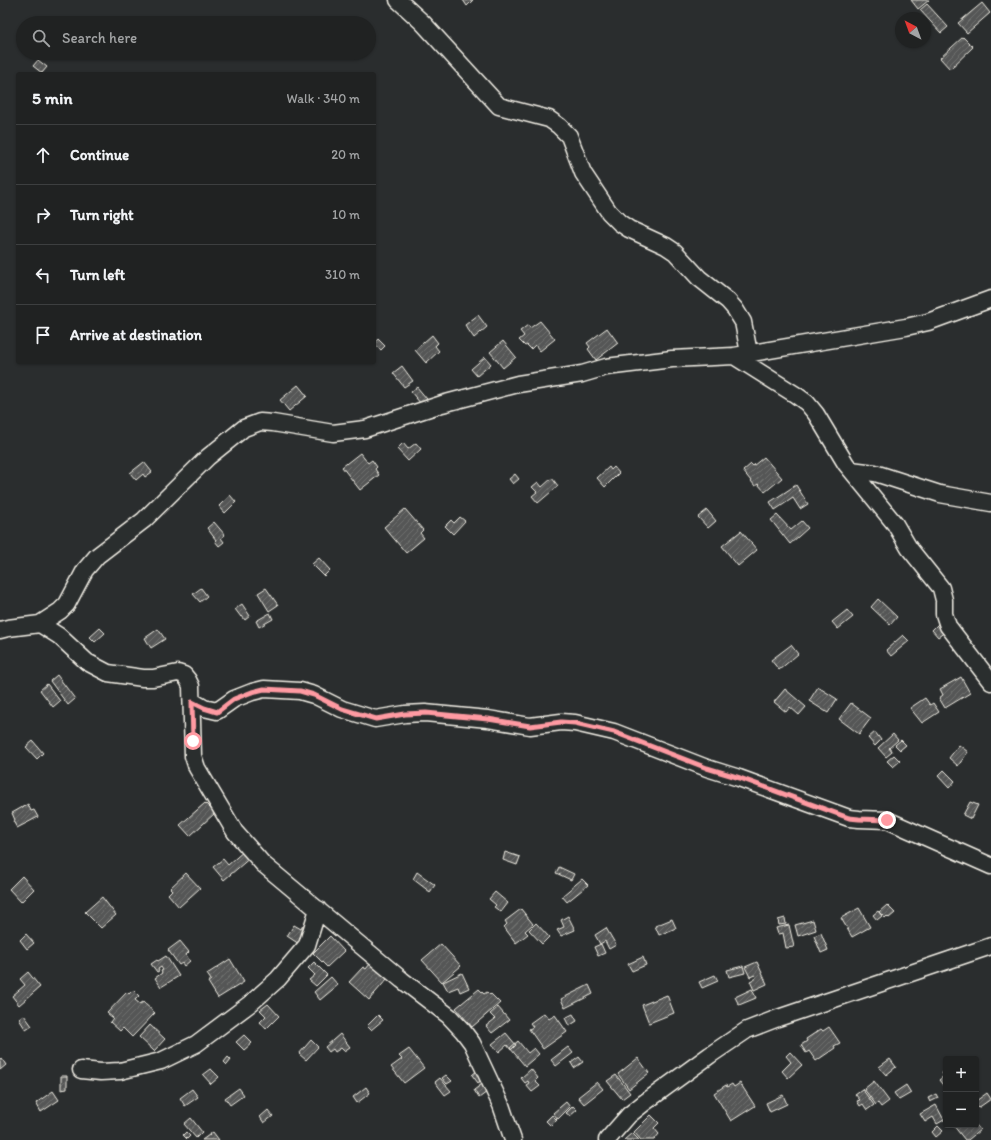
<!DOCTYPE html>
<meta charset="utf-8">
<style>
body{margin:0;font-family:Itim,sans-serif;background:#282a2a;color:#f1f3f6}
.controls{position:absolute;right:12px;bottom:12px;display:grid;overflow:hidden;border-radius:4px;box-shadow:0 1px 3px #0004}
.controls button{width:36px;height:36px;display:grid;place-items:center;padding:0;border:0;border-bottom:1px solid #3d3f40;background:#202222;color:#f1f3f6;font:20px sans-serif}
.compass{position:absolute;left:895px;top:12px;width:36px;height:36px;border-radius:50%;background:#202222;box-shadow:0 1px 3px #0004;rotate:319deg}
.stop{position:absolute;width:12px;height:12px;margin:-9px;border:3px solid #ff9aa2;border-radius:50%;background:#fff}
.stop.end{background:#ff9aa2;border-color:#fff;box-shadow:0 1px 4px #0008}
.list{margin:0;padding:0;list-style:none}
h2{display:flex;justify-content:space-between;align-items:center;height:52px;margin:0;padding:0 16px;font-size:17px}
h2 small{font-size:13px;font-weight:400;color:#a2a4a5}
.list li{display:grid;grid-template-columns:26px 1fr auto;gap:12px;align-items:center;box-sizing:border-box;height:60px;padding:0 16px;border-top:1px solid #3d3f40}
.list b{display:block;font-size:15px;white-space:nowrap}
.list em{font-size:13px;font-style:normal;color:#a2a4a5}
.icon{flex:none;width:22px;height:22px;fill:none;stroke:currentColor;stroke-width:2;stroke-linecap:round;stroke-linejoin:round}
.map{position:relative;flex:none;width:991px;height:1140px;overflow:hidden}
.search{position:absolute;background:#202222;box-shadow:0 1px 3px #0004;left:16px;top:16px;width:360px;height:44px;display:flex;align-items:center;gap:10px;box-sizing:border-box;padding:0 14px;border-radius:22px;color:#a2a4a5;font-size:15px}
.panel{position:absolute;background:#202222;box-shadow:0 1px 3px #0004;left:16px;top:72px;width:360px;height:292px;border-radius:4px}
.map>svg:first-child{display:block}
</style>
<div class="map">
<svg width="991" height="1140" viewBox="0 0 991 1140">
<defs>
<pattern id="building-hatch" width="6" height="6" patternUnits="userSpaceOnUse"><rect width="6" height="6" fill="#555756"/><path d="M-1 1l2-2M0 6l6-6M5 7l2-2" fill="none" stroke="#6e706e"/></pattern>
</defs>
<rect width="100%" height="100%" fill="#2a2d2e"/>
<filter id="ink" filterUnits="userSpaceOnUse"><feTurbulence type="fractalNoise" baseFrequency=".025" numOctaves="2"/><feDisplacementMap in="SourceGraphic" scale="8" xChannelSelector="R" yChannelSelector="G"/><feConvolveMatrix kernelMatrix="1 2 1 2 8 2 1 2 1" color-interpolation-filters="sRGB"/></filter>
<g filter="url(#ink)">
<!-- building -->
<path fill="url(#building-hatch)" stroke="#f4f1e8" d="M 463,0 L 473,0 L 467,6 Z
M 911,0 L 929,0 L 918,9 Z
M 982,3 L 990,13 L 967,33 L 958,23 Z
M 927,4 L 948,27 L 941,33 L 920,10 Z
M 963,37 L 973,47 L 950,69 L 940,58 Z
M 38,60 L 47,67 L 42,73 L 33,66 Z
M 478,315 L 487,327 L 474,338 L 465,325 Z
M 540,321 L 555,339 L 540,351 L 535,345 L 531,349 L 527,345 L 525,346 L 519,340 L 524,336 L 520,331 L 528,325 L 530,328 Z
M 607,328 L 618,343 L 596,360 L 588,349 L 590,347 L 587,343 Z
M 432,335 L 438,343 L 435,346 L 439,351 L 426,363 L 415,350 Z
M 378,339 L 385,346 L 381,350 L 374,344 Z
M 503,341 L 516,357 L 503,368 L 490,352 Z
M 485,357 L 491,364 L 477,376 L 471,369 Z
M 402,366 L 413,381 L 404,387 L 393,373 Z
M 298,385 L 307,396 L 289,411 L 280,400 Z
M 417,387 L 427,399 L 421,404 L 411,392 Z
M 403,443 L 408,449 L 416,443 L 421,449 L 408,461 L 397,449 Z
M 360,453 L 368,463 L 372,460 L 377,467 L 375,469 L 379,475 L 360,490 L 342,467 Z
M 764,457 L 782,478 L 765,492 L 758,484 L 755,486 L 743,471 L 751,464 L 753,466 Z
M 144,462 L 152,472 L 145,477 L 143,474 L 136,480 L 130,473 Z
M 609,467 L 611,470 L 614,467 L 619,473 L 605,487 L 597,478 Z
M 515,474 L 519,479 L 513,484 L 509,479 Z
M 552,478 L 558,486 L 538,503 L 532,496 L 537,492 L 532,487 L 538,482 L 542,487 Z
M 796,485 L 808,504 L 800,509 L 793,498 L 775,510 L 770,502 Z
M 230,495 L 236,502 L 225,513 L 219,506 Z
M 405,509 L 423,530 L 420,533 L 424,538 L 406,553 L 384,527 Z
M 707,510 L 716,521 L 708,528 L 698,517 Z
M 777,515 L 791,530 L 802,521 L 808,528 L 790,544 L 771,520 Z
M 460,517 L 465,521 L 453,534 L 445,526 L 451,520 L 454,523 Z
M 214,522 L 225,535 L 221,538 L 224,542 L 219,546 L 215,541 L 216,540 L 207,528 Z
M 741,531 L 757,550 L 738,566 L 722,546 Z
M 319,558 L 330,570 L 324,576 L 312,564 Z
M 201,588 L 207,596 L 200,602 L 193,594 Z
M 266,588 L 278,605 L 269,611 L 258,593 Z
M 878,599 L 897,617 L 890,625 L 871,607 Z
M 242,604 L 250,616 L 245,620 L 242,616 L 241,617 L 235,609 Z
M 847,610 L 853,617 L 838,629 L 832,622 Z
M 270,613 L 273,619 L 259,627 L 256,621 Z
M 938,624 L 945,632 L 938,637 L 932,630 Z
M 100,628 L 105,633 L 95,642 L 90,637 Z
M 158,629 L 165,639 L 151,648 L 145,638 Z
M 903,635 L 909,641 L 891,656 L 886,650 Z
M 791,645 L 798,654 L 779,670 L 771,660 Z
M 57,675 L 75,699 L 68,705 L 50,681 Z
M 961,677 L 970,693 L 945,708 L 939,698 L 943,695 L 940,689 Z
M 47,684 L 60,701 L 53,707 L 40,690 Z
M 818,687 L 837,699 L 828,713 L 809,701 Z
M 785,689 L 806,707 L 799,715 L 790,707 L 786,712 L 774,702 Z
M 925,698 L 930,705 L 933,703 L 939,712 L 922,723 L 910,708 Z
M 851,703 L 871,718 L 859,734 L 839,719 Z
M 875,732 L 881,740 L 875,746 L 868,738 Z
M 893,734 L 898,740 L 889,748 L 892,752 L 886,757 L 878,748 Z
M 901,740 L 906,745 L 900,750 L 895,745 Z
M 33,741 L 43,753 L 37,759 L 26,747 Z
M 959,745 L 968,752 L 958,766 L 949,758 Z
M 894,755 L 900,761 L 893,767 L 887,761 Z
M 944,770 L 955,781 L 949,788 L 938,776 Z
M 970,802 L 978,805 L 971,819 L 963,815 Z
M 205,803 L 215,813 L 190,836 L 180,825 Z
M 28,804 L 31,811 L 34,810 L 38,817 L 17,828 L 13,821 L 15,820 L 12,813 Z
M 245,850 L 251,857 L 224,880 L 213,867 L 223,859 L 228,865 Z
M 505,852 L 520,857 L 517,865 L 503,860 Z
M 559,867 L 574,874 L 571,880 L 556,873 Z
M 417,872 L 435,885 L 430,892 L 413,879 Z
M 186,873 L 200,888 L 179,907 L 168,894 L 172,890 L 170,888 Z
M 22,876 L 34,889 L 21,902 L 9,889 Z
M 582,879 L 588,885 L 567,902 L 562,896 Z
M 495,892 L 508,903 L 501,912 L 494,907 L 496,905 L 489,899 Z
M 102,897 L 116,915 L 101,928 L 85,912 Z
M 887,905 L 895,913 L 889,918 L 887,916 L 885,918 L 879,912 Z
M 859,908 L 870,927 L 852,937 L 841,918 Z
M 521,909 L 533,924 L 525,931 L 528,934 L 516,943 L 504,927 L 507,924 L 505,921 Z
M 878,911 L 882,916 L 877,920 L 873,915 Z
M 568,916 L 575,930 L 561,936 L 557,930 L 564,927 L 561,920 Z
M 785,918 L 786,924 L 779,925 L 778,920 Z
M 672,919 L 676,928 L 659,935 L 655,926 Z
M 813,920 L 816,930 L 798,936 L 795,925 Z
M 536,923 L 549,937 L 542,944 L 529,930 Z
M 294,925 L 301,929 L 303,925 L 312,931 L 302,946 L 287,936 Z
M 789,925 L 794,947 L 786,948 L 783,933 L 778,934 L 776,928 Z
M 606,928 L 616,945 L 609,949 L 605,941 L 600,944 L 595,935 Z
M 821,933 L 828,950 L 821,953 L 814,936 Z
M 26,934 L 34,943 L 27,949 L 20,940 Z
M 330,936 L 344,951 L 327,967 L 313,953 Z
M 180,941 L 189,952 L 186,955 L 190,961 L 184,966 L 182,963 L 179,965 L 168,950 Z
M 441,944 L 461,966 L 442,982 L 422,960 Z
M 601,944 L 605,953 L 598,956 L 594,947 Z
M 166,956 L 179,976 L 161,987 L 155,978 L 162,973 L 161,971 L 163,970 L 161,967 L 158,969 L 159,971 L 157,972 L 151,964 L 157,960 L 158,961 Z
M 643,957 L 646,965 L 632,971 L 628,964 Z
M 230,959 L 244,982 L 218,998 L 208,982 L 211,980 L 207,974 Z
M 314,962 L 327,975 L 316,986 L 309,980 L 315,975 L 308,968 Z
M 757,962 L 767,984 L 754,990 L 750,981 L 756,978 L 755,975 L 750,977 L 745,967 Z
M 370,964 L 387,979 L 369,1000 L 349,982 L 363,967 L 366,969 Z
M 743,966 L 745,973 L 729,977 L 727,970 Z
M 28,972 L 40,987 L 19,1005 L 12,996 L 25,985 L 20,979 Z
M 462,973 L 469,988 L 460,992 L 458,987 L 448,991 L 443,982 Z
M 715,975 L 718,981 L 702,988 L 699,982 Z
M 331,977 L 338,985 L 320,1000 L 314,992 Z
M 589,985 L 593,994 L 565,1008 L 561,999 Z
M 479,989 L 484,994 L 487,992 L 490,995 L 491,994 L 500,1003 L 472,1027 L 456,1008 Z
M 752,989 L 756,998 L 739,1005 L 735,997 Z
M 133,990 L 139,996 L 135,1000 L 140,1004 L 143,1002 L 155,1013 L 132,1037 L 123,1028 L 120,1031 L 110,1022 L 113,1018 L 107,1013 L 127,992 L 129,994 Z
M 667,995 L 674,1013 L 649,1023 L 642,1005 Z
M 268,1004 L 279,1016 L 266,1029 L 260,1022 L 266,1016 L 260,1010 Z
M 498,1007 L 509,1020 L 492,1033 L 486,1026 L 495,1019 L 490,1014 Z
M 544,1013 L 549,1019 L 555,1015 L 567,1032 L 543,1049 L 529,1029 L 533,1027 L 530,1023 Z
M 573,1014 L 577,1021 L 569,1026 L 565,1018 Z
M 24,1015 L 32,1026 L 26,1030 L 19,1019 Z
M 378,1015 L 383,1020 L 371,1030 L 367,1026 Z
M 150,1025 L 165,1039 L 154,1051 L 139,1037 Z
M 829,1027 L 840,1043 L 834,1046 L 835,1048 L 816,1061 L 809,1051 L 806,1053 L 801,1045 L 807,1041 L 806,1039 L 821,1029 L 823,1031 Z
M 506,1033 L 516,1045 L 511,1050 L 507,1045 L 499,1052 L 492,1044 Z
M 340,1034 L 350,1047 L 344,1051 L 341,1048 L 335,1052 L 333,1049 L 329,1052 L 325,1047 Z
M 244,1035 L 252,1043 L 244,1050 L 236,1042 Z
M 311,1040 L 318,1047 L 306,1060 L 299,1054 Z
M 518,1041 L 528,1053 L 534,1048 L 539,1054 L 525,1066 L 510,1048 Z
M 568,1047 L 573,1053 L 556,1066 L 551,1060 Z
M 409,1049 L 424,1068 L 404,1083 L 391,1067 L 402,1059 L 399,1056 Z
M 790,1052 L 802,1065 L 788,1078 L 782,1071 L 791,1062 L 786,1056 Z
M 228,1057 L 231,1060 L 227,1065 L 224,1062 Z
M 579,1057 L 583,1062 L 574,1068 L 571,1063 Z
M 638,1058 L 649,1073 L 629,1089 L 618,1074 Z
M 2,1059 L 6,1065 L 0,1070 L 0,1061 Z
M 890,1059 L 896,1067 L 886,1075 L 879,1067 Z
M 211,1069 L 219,1077 L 211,1084 L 203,1075 Z
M 531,1069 L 538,1078 L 535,1081 L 540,1086 L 532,1092 L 526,1085 L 529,1083 L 528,1081 L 525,1083 L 521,1078 Z
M 478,1070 L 485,1078 L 478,1083 L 472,1075 Z
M 946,1070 L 946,1089 L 939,1080 L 944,1076 L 942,1073 Z
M 446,1075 L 452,1081 L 447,1084 L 442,1078 Z
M 616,1075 L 630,1093 L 622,1099 L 607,1081 Z
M 61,1076 L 67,1076 L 67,1089 L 61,1090 Z
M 440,1078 L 451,1091 L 445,1095 L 435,1082 Z
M 486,1081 L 491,1089 L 479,1098 L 474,1090 Z
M 874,1081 L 889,1101 L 881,1107 L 878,1103 L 876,1105 L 864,1089 Z
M 597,1082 L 603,1089 L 584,1104 L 578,1097 Z
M 740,1083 L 755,1106 L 731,1121 L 714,1093 L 726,1085 L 727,1087 L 732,1084 L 734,1087 Z
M 906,1085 L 911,1093 L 899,1100 L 894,1093 Z
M 366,1087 L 370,1093 L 357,1103 L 353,1097 Z
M 239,1088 L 244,1095 L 230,1105 L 225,1098 Z
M 192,1089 L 198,1097 L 185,1106 L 180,1098 Z
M 862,1089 L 874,1105 L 867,1110 L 863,1104 L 860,1106 L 857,1101 L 860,1100 L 855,1094 Z
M 53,1091 L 59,1100 L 41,1112 L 36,1103 Z
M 987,1093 L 991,1099 L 978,1108 L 976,1106 L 976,1101 Z
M 936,1094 L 938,1098 L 930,1102 L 928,1098 Z
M 783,1095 L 787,1104 L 770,1112 L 766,1103 Z
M 566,1102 L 570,1107 L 558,1119 L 553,1113 Z
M 936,1105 L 944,1120 L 937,1124 L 933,1117 L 925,1122 L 920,1114 Z
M 573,1106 L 577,1110 L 570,1116 L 566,1113 Z
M 268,1110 L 273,1116 L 264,1123 L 260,1117 Z
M 552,1115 L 557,1120 L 551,1126 L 546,1121 Z
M 651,1115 L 659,1123 L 654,1128 L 659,1134 L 654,1140 L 641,1140 L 634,1132 Z
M 191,1118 L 202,1132 L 196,1138 L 184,1124 Z
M 953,1125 L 976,1125 L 980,1130 L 968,1140 L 965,1140 Z
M 938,1126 L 943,1131 L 936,1137 L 932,1132 Z
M 186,1132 L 190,1136 L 187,1139 L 183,1135 Z
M 213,1132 L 219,1140 L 202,1140 Z
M 632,1133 L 639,1140 L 624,1140 Z"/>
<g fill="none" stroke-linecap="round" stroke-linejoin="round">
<defs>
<path id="minor" d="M 398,0 L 423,23 L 499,106 L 549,119 L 559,126 L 569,136 L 583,173 L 609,212 L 620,223 L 629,229 L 666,246 L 675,252 L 699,278 L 728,301 L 735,309 L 743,322 L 749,353
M 734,356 L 796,395 L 807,403 L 816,414 L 846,464 L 895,524 L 909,548 L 941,588 L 944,600 L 944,614 L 948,626 L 991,682
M 851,470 L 875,473 L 940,494 L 991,503
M 40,624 L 59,636 L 87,662 L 108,673 L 143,678 L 153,678 L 178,673 L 184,675 L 188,680 L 191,686 L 193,756 L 197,768 L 235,832 L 263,864 L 402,980 L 449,1016 L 463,1031 L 472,1043 L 501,1105 L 513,1140
M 0,630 L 8,628 L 40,624 L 60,611 L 67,604 L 85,570 L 97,556 L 144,520 L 208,457 L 244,428 L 260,422 L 273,423 L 333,433 L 365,429 L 442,404 L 518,384 L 582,374 L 606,367 L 672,359 L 734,356 L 906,327 L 928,322 L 991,299
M 192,701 L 204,708 L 217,711 L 234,699 L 252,692 L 264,689 L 300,691 L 314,695 L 342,709 L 375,719 L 405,714 L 425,713 L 488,719 L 530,726 L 561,722 L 575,723 L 614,732 L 707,768 L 739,778 L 849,818 L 859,819 L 887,820 L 991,866
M 81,1070 L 101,1072 L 120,1071 L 161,1061 L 196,1044 L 251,1003 L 278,979 L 307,945 L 318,909
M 607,1140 L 629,1115 L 644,1103 L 710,1055 L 747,1030 L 778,1018 L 991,946"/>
</defs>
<!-- minor casing -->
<use href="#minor" stroke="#f4f1e8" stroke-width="19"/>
<!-- minor -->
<use href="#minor" stroke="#2a2d2e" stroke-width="16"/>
</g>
</g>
<g fill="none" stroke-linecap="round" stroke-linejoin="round" filter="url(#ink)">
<!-- route -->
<path stroke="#ff9aa2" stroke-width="5" d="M 193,741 L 192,702 L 204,708 L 217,712 L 234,699 L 252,692 L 264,689 L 300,691 L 314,695 L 342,709 L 376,719 L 405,714 L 426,713 L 488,719 L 530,726 L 561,722 L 575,723 L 614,732 L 707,768 L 740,778 L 849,818 L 859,819 L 887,820"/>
</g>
</svg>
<div class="controls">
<button>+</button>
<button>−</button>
</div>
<svg class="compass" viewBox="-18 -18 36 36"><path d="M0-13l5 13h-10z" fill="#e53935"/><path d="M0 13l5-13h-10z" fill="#a2a4a5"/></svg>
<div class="stop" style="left:193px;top:741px"></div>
<div class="stop end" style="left:887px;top:820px"></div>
<div class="search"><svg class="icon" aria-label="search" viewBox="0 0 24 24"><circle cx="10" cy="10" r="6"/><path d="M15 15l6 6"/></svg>Search here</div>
<section class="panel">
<h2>5 min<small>Walk · 340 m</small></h2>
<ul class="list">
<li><svg class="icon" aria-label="ahead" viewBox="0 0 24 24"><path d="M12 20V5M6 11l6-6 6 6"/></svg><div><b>Continue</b></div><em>20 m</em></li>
<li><svg class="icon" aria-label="right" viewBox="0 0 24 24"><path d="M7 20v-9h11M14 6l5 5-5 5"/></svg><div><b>Turn right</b></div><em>10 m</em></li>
<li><svg class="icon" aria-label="left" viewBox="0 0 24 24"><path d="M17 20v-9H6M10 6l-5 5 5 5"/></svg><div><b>Turn left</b></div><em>310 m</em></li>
<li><svg class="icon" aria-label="arrive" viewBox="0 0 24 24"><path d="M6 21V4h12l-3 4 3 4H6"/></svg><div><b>Arrive at destination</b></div></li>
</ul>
</section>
</div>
